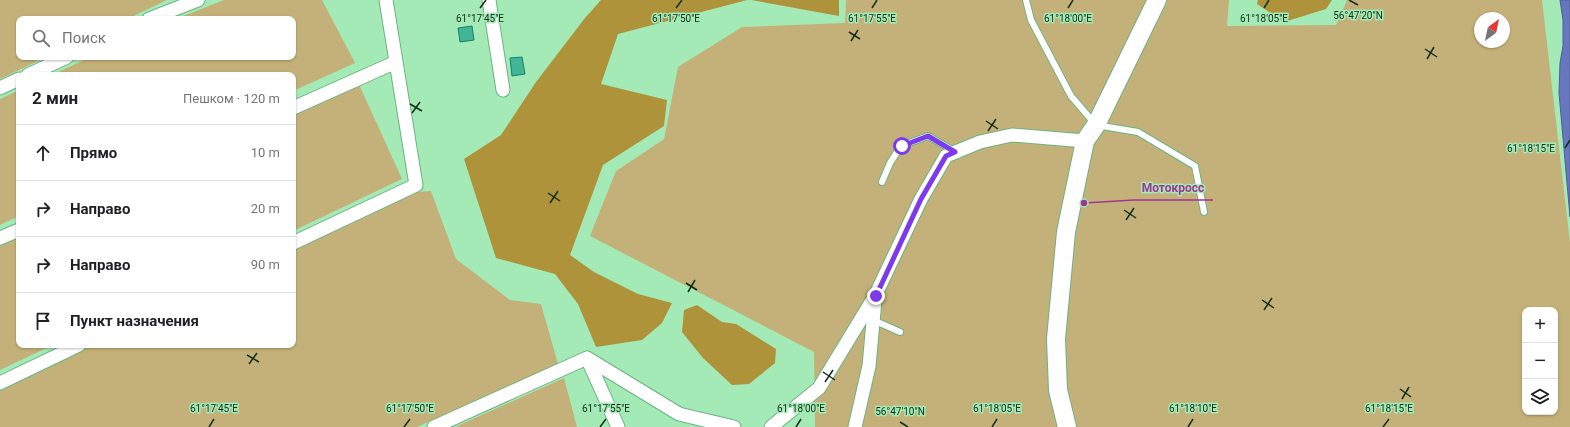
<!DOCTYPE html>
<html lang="ru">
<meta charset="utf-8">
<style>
body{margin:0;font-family:Roboto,sans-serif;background:#f2f2f2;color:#202124}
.controls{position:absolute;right:12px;bottom:12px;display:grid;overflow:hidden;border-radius:8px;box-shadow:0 1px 3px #0004}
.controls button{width:36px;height:36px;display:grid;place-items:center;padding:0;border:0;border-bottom:1px solid #e0e0e0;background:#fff;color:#202124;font:20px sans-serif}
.compass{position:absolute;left:1474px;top:12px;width:36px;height:36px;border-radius:50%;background:#fff;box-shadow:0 1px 3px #0004;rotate:33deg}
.stop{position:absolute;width:12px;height:12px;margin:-9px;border:3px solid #7c3aed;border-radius:50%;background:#fff}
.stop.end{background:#7c3aed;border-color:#fff;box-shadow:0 1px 4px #0008}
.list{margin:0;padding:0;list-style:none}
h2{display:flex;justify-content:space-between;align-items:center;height:52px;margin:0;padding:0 16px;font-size:17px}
h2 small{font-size:13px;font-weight:400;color:#757577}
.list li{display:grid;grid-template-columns:26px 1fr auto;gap:12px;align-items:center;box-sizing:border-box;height:56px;padding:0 16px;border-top:1px solid #e0e0e0}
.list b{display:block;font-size:15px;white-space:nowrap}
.list em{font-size:13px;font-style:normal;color:#757577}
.icon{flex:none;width:22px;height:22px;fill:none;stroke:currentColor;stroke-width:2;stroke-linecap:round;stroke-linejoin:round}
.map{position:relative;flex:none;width:1570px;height:427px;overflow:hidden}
.search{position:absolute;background:#fff;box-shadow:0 1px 3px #0004;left:16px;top:16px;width:280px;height:44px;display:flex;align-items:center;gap:10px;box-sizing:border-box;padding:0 14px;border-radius:8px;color:#757577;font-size:15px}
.panel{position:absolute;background:#fff;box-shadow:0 1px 3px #0004;left:16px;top:72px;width:280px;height:276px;border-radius:8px}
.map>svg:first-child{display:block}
</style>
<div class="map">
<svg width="1570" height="427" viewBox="0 0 1570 427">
<rect width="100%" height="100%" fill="#a3eab6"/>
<!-- green -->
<path fill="#c4b179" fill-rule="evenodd" d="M 0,0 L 167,0 L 127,19 L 19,19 L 19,57 L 46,57 L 0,79 Z
M 224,0 L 322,0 L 355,63 L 293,91 L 293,75 L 52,75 L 90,57 L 293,57 L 293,19 L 176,19 Z
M 846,0 L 1229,0 L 1227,26 L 1336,25 L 1347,0 L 1542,0 L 1570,243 L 1570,427 L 815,427 L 814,352 L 590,236 L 616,171 L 664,139 L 678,67 L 742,27 L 845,23 ZM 1480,18 L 1504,18 L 1504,42 L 1480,42 ZM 1525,310 L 1555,310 L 1555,412 L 1525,412 Z
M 357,80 L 402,179 L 293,231 L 293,109 Z
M 19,90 L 19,216 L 0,225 L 0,99 Z
M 431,191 L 456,259 L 510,300 L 541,304 L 558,364 L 417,427 L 0,427 L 0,384 L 84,345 L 293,345 L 293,249 L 417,192 Z
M 19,232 L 19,345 L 53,345 L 0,370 L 0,240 Z
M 564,378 L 577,427 L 455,427 Z"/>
<!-- forest -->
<path fill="#ae933a" d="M 601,0 L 747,0 L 618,34 L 601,84 L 667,100 L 664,126 L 603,165 L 570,255 L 594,272 L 638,294 L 672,303 L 662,323 L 642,340 L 596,347 L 578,304 L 555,274 L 496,258 L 464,159 L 501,135 L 536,82 L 585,18 Z
M 751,0 L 839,0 L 839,16 Z
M 1258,0 L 1332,0 L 1326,9 L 1284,22 L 1257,4 Z
M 697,305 L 722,322 L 736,324 L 776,349 L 775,363 L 749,384 L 732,385 L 703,358 L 682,332 L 684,310 Z"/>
<!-- water -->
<path fill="#6677bf" stroke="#4c618e" d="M 1560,0 L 1570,0 L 1570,217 L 1559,93 L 1560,63 L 1563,46 L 1563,20 Z"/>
<!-- building -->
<path fill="#43b596" stroke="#118269" d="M 472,26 L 474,40 L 460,42 L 458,28 Z
M 522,57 L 525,74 L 512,76 L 510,58 Z"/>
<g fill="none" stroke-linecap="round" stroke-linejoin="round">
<defs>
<path id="lane" d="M 1026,0 L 1031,20 L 1071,96 L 1096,125 L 1138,132 L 1195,166 L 1204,212
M 882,182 L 890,163 L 901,146 L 928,136 L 954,151
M 873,320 L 900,332"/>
<path id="street" d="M 489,0 L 503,90
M 149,19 L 198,0
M 28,75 L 67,57
M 0,88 L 19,79
M 293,108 L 396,62
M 0,238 L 19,230
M 293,243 L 416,185 L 386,0
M 587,358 L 618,427
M 0,383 L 79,345
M 434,427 L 587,358 L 679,414 L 734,427
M 771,427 L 819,388 L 875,296 L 921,199 L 946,156 L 980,142 L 1012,135 L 1085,141
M 855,427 L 869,366 L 875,300"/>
<path id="secondary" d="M 1067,427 L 1058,390 L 1056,339 L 1066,232 L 1085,141 L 1096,125 L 1157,0"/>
</defs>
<!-- lane casing -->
<use href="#lane" stroke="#6eb382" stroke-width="8"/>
<!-- street casing -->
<use href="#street" stroke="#6eb382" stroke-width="15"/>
<!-- secondary casing -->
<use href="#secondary" stroke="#6eb382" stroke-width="20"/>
<!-- lane -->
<use href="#lane" stroke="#fff" stroke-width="6"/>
<!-- street -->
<use href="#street" stroke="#fff" stroke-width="13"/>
<!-- secondary -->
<use href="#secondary" stroke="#fff" stroke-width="18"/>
</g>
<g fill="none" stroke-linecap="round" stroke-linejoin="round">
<!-- route -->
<path stroke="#7c3aed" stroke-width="5" d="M 876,296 L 921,199 L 946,156 L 955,152 L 928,136 L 902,146"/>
</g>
<!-- ticks -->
<path fill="none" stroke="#112e1a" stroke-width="1.5" d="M 1349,0 L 1358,5M 480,8 L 486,0M 676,8 L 682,0M 872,8 L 877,0M 1068,8 L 1073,0M 1264,8 L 1269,0M 849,32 L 860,39M 851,41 L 858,30M 1425,49 L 1437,57M 1427,59 L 1434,47M 410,104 L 422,111M 412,113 L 420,102M 986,121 L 998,129M 988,131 L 996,119M 1565,148 L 1570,140M 548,193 L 560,201M 550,203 L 558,191M 1124,210 L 1136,218M 1126,220 L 1134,208M 686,283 L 697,290M 688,292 L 695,280M 1262,300 L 1274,308M 1264,310 L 1272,298M 247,355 L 259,362M 249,364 L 257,353M 823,372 L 835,380M 825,382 L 833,370M 1400,389 L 1411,397M 1402,399 L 1409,387M 900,422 L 908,427M 209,427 L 214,419M 404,427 L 410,419M 600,427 L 606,419M 796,427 L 801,419M 992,427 L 997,419M 1188,427 L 1193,419M 1383,427 L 1389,419"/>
<g font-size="10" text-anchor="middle" fill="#112e1a" stroke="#a3eab6" stroke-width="3" stroke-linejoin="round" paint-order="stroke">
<text x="1358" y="19">56°47'20"N</text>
<text x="480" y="22">61°17'45"E</text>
<text x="676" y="22">61°17'50"E</text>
<text x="872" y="22">61°17'55"E</text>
<text x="1068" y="22">61°18'00"E</text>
<text x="1264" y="22">61°18'05"E</text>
<text x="1531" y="152">61°18'15"E</text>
<text x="214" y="412">61°17'45"E</text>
<text x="410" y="412">61°17'50"E</text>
<text x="606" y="412">61°17'55"E</text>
<text x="801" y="412">61°18'00"E</text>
<text x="997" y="412">61°18'05"E</text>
<text x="1193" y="412">61°18'10"E</text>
<text x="1389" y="412">61°18'15"E</text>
<text x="900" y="415">56°47'10"N</text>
</g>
<!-- callouts -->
<path fill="none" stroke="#a13596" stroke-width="1.5" d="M1084 203L1134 200H1213"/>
<circle fill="#a13596" stroke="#a3eab6" stroke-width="1.5" cx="1084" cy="203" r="4"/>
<g font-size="12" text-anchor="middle" font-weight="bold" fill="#a13596" stroke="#a3eab6" stroke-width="3" stroke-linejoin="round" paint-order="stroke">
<text x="1173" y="192">Мотокросс</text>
</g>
</svg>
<div class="controls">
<button>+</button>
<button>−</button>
<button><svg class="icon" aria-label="layers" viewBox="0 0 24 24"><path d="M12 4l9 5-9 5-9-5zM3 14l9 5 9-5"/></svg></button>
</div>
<svg class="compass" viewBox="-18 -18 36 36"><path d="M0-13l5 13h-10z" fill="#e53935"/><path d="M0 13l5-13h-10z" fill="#757577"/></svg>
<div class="stop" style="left:902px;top:146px"></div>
<div class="stop end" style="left:876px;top:296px"></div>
<div class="search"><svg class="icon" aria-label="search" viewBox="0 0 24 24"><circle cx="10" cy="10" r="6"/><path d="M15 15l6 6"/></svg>Поиск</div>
<section class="panel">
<h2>2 мин<small>Пешком · 120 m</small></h2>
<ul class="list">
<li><svg class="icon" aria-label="ahead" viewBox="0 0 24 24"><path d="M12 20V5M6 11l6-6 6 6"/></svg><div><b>Прямо</b></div><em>10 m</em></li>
<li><svg class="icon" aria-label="right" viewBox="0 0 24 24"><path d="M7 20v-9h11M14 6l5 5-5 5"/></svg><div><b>Направо</b></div><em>20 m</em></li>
<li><svg class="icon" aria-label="right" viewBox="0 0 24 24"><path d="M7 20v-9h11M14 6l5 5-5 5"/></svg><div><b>Направо</b></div><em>90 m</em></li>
<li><svg class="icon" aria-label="arrive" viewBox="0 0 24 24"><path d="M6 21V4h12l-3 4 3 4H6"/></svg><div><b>Пункт назначения</b></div></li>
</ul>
</section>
</div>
